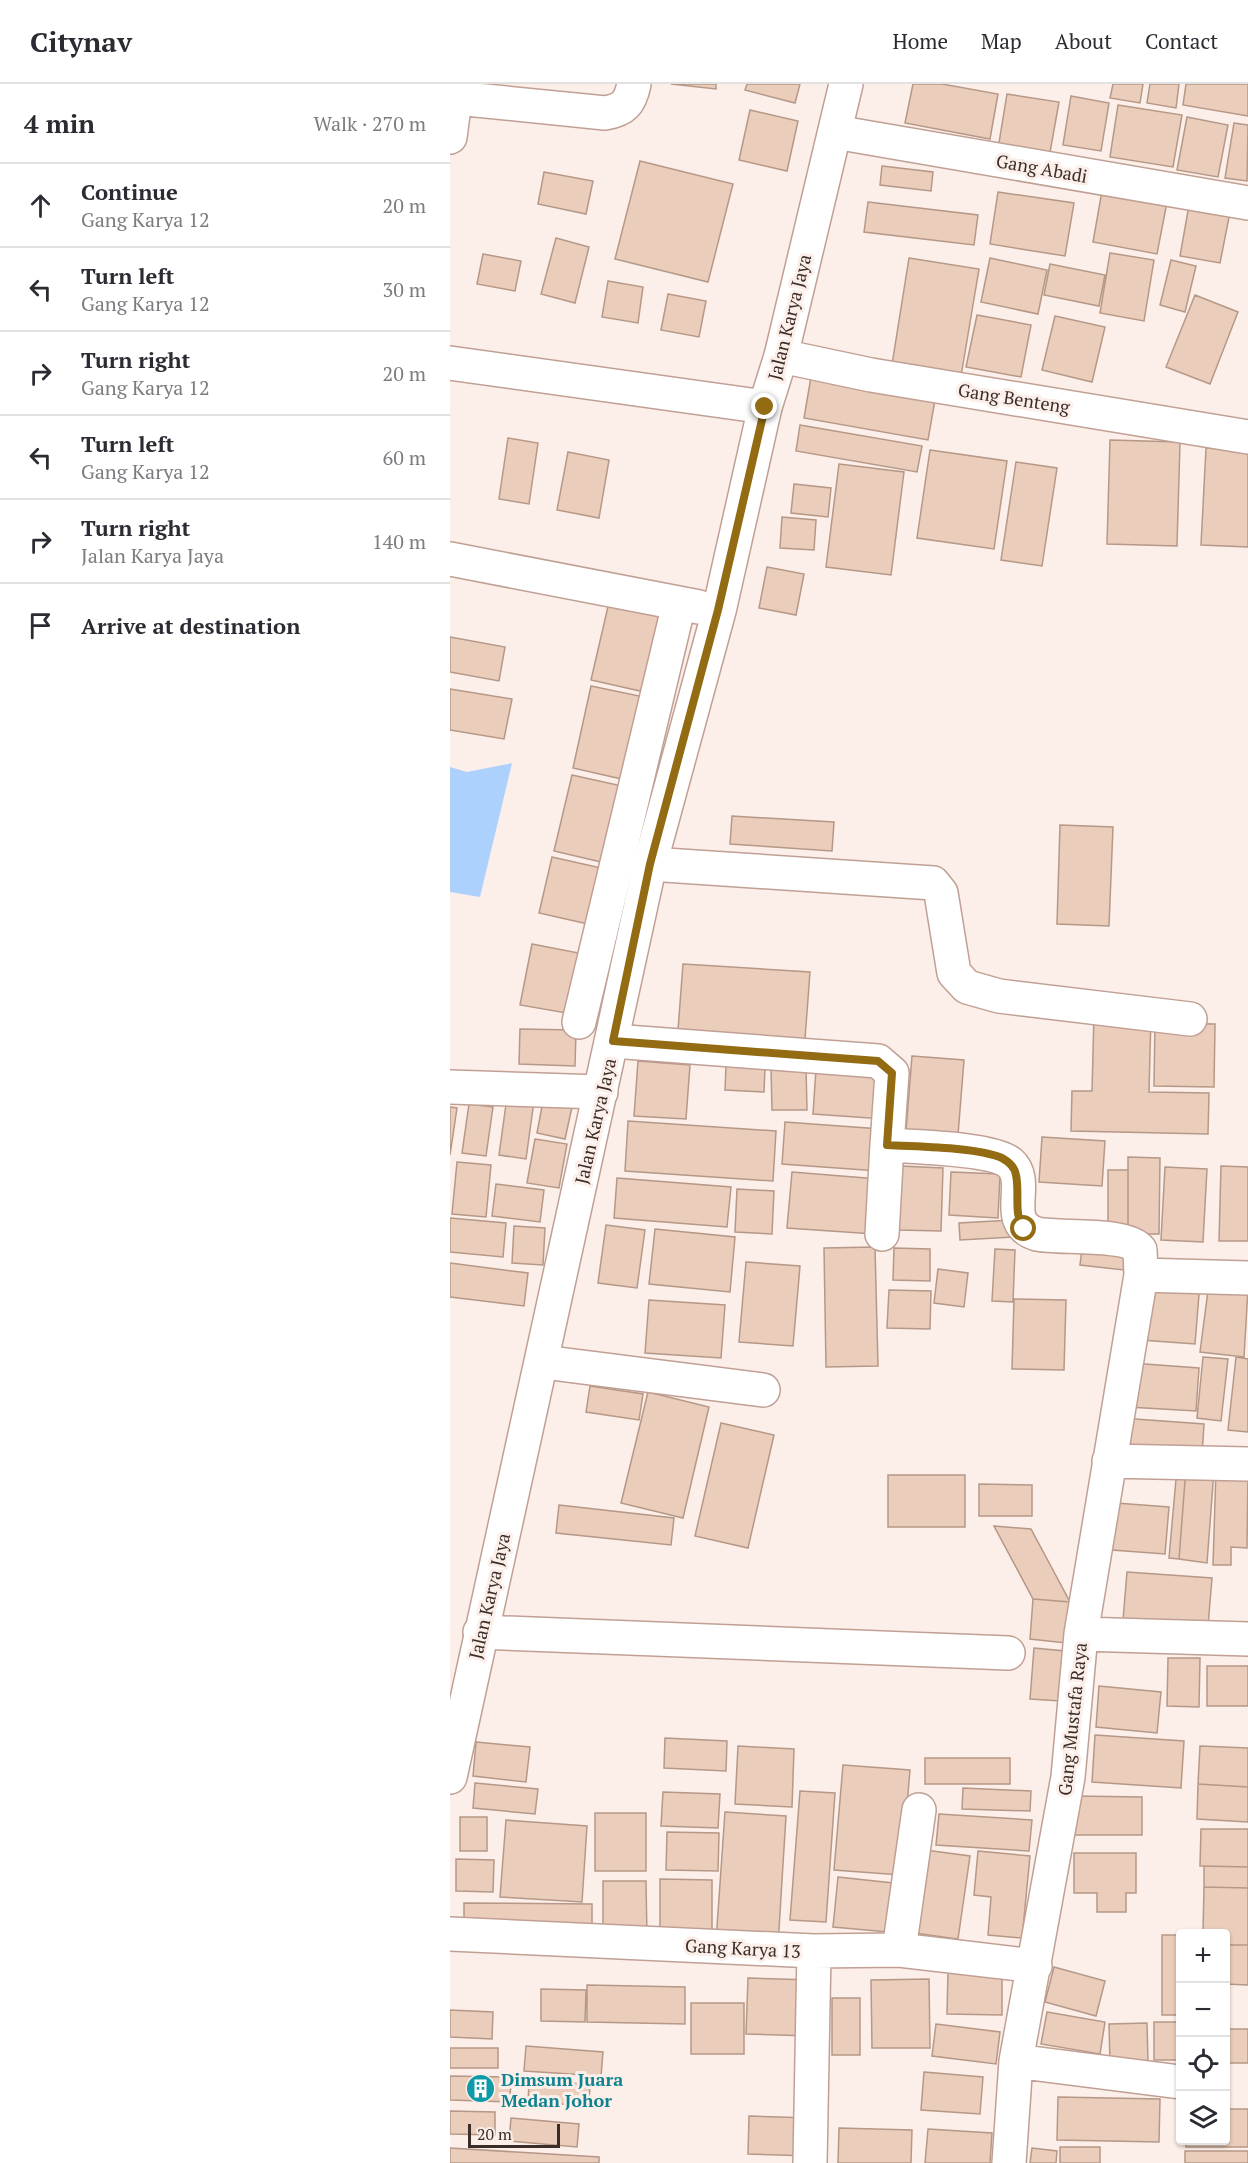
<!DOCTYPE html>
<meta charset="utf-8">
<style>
body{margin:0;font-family:"PT Serif",serif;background:#f7f7f7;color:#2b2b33}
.controls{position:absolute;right:18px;bottom:18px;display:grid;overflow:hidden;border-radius:6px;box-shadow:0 2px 4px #0004}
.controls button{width:54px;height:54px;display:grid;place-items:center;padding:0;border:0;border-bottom:2px solid #e1e1e2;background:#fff;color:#2b2b33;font:30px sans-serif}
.scale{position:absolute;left:18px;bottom:15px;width:92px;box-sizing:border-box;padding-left:6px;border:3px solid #3b2e29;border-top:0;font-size:16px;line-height:21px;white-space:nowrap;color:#3b2e29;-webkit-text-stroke:4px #fceee8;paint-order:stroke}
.stop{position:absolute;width:18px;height:18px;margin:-14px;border:4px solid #926b13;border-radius:50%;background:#fff}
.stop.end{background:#926b13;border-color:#fff;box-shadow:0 2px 6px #0008}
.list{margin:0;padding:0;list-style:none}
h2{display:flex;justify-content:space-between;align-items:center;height:78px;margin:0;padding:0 24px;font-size:26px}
h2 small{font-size:20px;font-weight:400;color:#7c7c81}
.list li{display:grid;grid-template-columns:39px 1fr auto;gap:18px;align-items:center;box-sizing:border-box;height:84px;padding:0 24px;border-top:2px solid #e1e1e2}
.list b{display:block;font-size:22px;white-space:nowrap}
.list p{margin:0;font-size:20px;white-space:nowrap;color:#7c7c81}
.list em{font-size:20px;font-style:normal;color:#7c7c81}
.icon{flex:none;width:33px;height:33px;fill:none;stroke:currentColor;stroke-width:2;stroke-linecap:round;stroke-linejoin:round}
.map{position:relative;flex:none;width:798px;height:2079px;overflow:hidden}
header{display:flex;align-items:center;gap:36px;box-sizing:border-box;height:84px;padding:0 30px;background:#fff;border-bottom:2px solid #e1e1e2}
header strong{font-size:28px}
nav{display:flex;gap:33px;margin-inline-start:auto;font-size:21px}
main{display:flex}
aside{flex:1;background:#fff}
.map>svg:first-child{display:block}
</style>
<header>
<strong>Citynav</strong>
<nav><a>Home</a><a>Map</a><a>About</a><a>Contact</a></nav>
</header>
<main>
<aside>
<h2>4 min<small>Walk · 270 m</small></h2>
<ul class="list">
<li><svg class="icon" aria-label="ahead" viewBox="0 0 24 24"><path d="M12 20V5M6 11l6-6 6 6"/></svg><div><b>Continue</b><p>Gang Karya 12</p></div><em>20 m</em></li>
<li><svg class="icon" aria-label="left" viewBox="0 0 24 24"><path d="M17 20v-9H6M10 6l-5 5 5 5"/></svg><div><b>Turn left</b><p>Gang Karya 12</p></div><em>30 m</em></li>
<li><svg class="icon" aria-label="right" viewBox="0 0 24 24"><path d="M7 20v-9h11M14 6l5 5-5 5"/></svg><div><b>Turn right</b><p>Gang Karya 12</p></div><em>20 m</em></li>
<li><svg class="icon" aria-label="left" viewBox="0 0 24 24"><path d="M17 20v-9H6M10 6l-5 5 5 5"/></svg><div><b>Turn left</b><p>Gang Karya 12</p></div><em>60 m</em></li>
<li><svg class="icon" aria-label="right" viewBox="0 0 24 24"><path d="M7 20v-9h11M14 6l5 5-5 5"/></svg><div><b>Turn right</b><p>Jalan Karya Jaya</p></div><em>140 m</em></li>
<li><svg class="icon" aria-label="arrive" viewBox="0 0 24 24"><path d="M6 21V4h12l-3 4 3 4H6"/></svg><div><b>Arrive at destination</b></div></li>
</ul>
</aside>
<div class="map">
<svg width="798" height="2079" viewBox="0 0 798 2079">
<rect width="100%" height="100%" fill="#fceee8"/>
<!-- water -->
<path fill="#add1fd" d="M 62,679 L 30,813 L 0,808 L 0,683 L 17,688 Z"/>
<!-- building -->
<path fill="#ebcdbb" stroke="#b59887" stroke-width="1.5" d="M 221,0 L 266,0 L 266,5 Z
M 297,0 L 350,0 L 345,19 L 295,6 Z
M 463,0 L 492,0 L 548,10 L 540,55 L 455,39 Z
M 663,0 L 693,0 L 690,19 L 660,14 Z
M 700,0 L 729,0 L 726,24 L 697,19 Z
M 736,0 L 798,0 L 798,32 L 733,21 Z
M 557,10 L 609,18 L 599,74 L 548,65 Z
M 621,12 L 659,19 L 651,67 L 613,61 Z
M 668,21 L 732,31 L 723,83 L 660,73 Z
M 300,26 L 348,37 L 337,87 L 289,76 Z
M 737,33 L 778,41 L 768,93 L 727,86 Z
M 784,39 L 798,41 L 797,97 L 775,94 Z
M 190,77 L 283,100 L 258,198 L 165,175 Z
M 432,82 L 483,88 L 481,107 L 430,101 Z
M 94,88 L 143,97 L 136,130 L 88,120 Z
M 653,101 L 718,113 L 707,170 L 643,158 Z
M 548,108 L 624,119 L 615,172 L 540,160 Z
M 741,110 L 782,118 L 770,179 L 730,172 Z
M 418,118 L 528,131 L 524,161 L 414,148 Z
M 106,154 L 139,163 L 125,219 L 91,210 Z
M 660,169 L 704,176 L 694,237 L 650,229 Z
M 33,170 L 71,177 L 65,207 L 27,200 Z
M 459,174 L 529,185 L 510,298 L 441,287 Z
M 540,174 L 597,186 L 588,230 L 531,218 Z
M 721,176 L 746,182 L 735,228 L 710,221 Z
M 600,180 L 655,191 L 649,222 L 594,211 Z
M 158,197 L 193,203 L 188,239 L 152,233 Z
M 218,210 L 256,217 L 249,253 L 211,246 Z
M 745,211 L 788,228 L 760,300 L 716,283 Z
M 527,231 L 581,241 L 571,293 L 516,283 Z
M 605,232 L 655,243 L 642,298 L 592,286 Z
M 361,293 L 485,316 L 478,356 L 354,334 Z
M 350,341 L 472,362 L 467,388 L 346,367 Z
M 58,354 L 88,359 L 79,420 L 49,415 Z
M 660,356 L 730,358 L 727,462 L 657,460 Z
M 756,364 L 798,366 L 798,463 L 751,461 Z
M 480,366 L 557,377 L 544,465 L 467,454 Z
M 118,368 L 159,376 L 149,434 L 107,426 Z
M 566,378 L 607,384 L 592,482 L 551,476 Z
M 389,380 L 454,388 L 441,491 L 376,483 Z
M 344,400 L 381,404 L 378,433 L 341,429 Z
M 332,433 L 366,436 L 364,466 L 330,464 Z
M 317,483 L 354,490 L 346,531 L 309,524 Z
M 160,514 L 218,527 L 199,609 L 141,596 Z
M 0,553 L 55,563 L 49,597 L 0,588 Z
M 141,602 L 194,613 L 176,696 L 123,684 Z
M 0,605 L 62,615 L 54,655 L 0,646 Z
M 122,691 L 181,704 L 164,781 L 104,767 Z
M 282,732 L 384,738 L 382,767 L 280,760 Z
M 610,741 L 663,743 L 659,842 L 607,840 Z
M 102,773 L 160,786 L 147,842 L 89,829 Z
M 82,860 L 139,871 L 128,931 L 70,921 Z
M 233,880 L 360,888 L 355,955 L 228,946 Z
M 644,930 L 701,931 L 699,1008 L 759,1009 L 758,1050 L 621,1047 L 622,1007 L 642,1007 Z
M 705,939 L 765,940 L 764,1003 L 704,1002 Z
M 70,945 L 126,946 L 125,982 L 69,980 Z
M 462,972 L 514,976 L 508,1051 L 456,1047 Z
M 188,977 L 240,981 L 236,1035 L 184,1032 Z
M 276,982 L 315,983 L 314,1008 L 275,1006 Z
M 321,984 L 356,984 L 357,1026 L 322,1026 Z
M 366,985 L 438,990 L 434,1035 L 363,1030 Z
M 57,1013 L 84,1017 L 76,1075 L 49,1071 Z
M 93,1017 L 122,1023 L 115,1055 L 87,1049 Z
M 19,1020 L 43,1023 L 36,1072 L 12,1069 Z
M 0,1023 L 7,1024 L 0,1071 Z
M 178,1037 L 326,1047 L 323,1097 L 175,1087 Z
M 335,1038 L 431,1045 L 428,1087 L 332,1080 Z
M 592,1053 L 655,1057 L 652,1102 L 589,1098 Z
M 85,1055 L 117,1060 L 109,1104 L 77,1099 Z
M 678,1073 L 710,1074 L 709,1150 L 678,1150 Z
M 7,1078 L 41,1081 L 36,1133 L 2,1130 Z
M 450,1082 L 493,1084 L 491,1147 L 448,1146 Z
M 771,1082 L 798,1083 L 798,1157 L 769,1157 Z
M 715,1083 L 757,1085 L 753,1158 L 711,1156 Z
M 658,1086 L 678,1086 L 678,1150 L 658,1149 Z
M 342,1088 L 428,1095 L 424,1150 L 337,1144 Z
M 501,1088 L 550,1090 L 548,1134 L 499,1131 Z
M 167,1094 L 281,1103 L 277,1143 L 164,1134 Z
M 46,1100 L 94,1106 L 90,1138 L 42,1132 Z
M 287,1105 L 324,1107 L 322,1150 L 285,1148 Z
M 0,1134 L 56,1139 L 53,1173 L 0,1168 Z
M 562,1136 L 563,1153 L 510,1156 L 509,1139 Z
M 156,1141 L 195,1146 L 187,1204 L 148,1199 Z
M 64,1142 L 95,1144 L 93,1181 L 62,1179 Z
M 205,1145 L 285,1153 L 280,1208 L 199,1200 Z
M 425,1163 L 428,1282 L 376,1283 L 374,1164 Z
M 444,1164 L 480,1165 L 480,1197 L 443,1196 Z
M 632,1164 L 676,1169 L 674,1186 L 630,1181 Z
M 545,1165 L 565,1166 L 563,1218 L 542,1217 Z
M 296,1178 L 350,1182 L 343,1262 L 289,1258 Z
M 0,1179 L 78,1189 L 74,1222 L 0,1213 Z
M 488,1185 L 518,1189 L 514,1223 L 484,1219 Z
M 696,1194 L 750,1198 L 745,1260 L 691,1256 Z
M 759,1199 L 798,1204 L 794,1273 L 750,1268 Z
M 439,1206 L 481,1207 L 480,1245 L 437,1244 Z
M 564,1215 L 616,1216 L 614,1286 L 562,1285 Z
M 199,1216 L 275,1221 L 271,1274 L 195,1269 Z
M 753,1273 L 778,1275 L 771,1337 L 747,1334 Z
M 786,1273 L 798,1275 L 798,1348 L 778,1346 Z
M 681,1279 L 749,1284 L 746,1327 L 678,1323 Z
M 140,1302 L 193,1310 L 189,1336 L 136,1328 Z
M 198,1308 L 259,1323 L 233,1434 L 171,1419 Z
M 671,1334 L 754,1340 L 752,1371 L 669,1365 Z
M 271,1339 L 324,1351 L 298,1464 L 245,1452 Z
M 727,1384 L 736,1384 L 729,1475 L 719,1474 Z
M 736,1384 L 764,1386 L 757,1479 L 729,1475 Z
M 766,1386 L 798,1388 L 797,1464 L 781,1463 L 781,1481 L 763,1481 Z
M 438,1391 L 515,1391 L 515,1443 L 438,1443 Z
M 529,1400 L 582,1401 L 582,1432 L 529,1432 Z
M 666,1419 L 719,1423 L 715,1470 L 662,1466 Z
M 109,1421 L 224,1434 L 221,1461 L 106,1449 Z
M 544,1442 L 581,1445 L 620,1518 L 583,1515 Z
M 677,1488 L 762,1494 L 758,1542 L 673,1536 Z
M 583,1515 L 620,1518 L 616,1559 L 580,1555 Z
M 584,1564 L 615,1567 L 611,1617 L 580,1615 Z
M 718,1574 L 750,1574 L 749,1623 L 717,1622 Z
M 757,1582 L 798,1582 L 798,1622 L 757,1622 Z
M 649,1602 L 711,1608 L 707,1649 L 646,1643 Z
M 645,1651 L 734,1657 L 731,1704 L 642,1698 Z
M 215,1654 L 277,1657 L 276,1687 L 214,1684 Z
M 26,1658 L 80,1663 L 76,1698 L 23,1692 Z
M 288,1662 L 344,1665 L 342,1723 L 285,1720 Z
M 750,1662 L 798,1664 L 798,1703 L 748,1700 Z
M 475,1674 L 560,1674 L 560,1700 L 475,1700 Z
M 393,1681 L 460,1686 L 451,1791 L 384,1786 Z
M 25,1699 L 88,1705 L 85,1730 L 23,1724 Z
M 748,1700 L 798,1703 L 798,1738 L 747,1735 Z
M 513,1704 L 581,1707 L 580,1727 L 512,1725 Z
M 350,1707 L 385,1709 L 376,1838 L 340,1836 Z
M 213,1708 L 270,1710 L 268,1744 L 211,1742 Z
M 624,1712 L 692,1713 L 692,1751 L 624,1751 Z
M 275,1728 L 336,1732 L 328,1861 L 266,1857 Z
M 145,1729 L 196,1729 L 196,1787 L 145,1787 Z
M 489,1730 L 582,1736 L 579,1767 L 486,1761 Z
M 10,1733 L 37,1733 L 37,1767 L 10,1767 Z
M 56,1736 L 137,1742 L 132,1818 L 50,1813 Z
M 751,1745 L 798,1745 L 798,1783 L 750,1782 Z
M 217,1748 L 269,1749 L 268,1787 L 216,1786 Z
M 475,1766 L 520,1772 L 508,1855 L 464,1849 Z
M 528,1767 L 580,1772 L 572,1854 L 538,1851 L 541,1813 L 524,1811 Z
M 624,1769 L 686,1769 L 686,1809 L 676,1809 L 676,1828 L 647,1828 L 647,1809 L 624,1809 Z
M 6,1775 L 44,1776 L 43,1808 L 6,1807 Z
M 754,1782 L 798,1783 L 798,1804 L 754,1803 Z
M 388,1793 L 443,1799 L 438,1848 L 383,1843 Z
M 210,1795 L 262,1796 L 262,1851 L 210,1850 Z
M 153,1797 L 196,1797 L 197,1853 L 153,1853 Z
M 754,1803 L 798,1804 L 798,1861 L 776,1861 L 776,1850 L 753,1850 Z
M 14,1819 L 142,1820 L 142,1849 L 14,1848 Z
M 712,1851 L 730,1851 L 730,1931 L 712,1931 Z
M 776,1861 L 798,1861 L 798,1901 L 776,1900 Z
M 604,1883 L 655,1897 L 646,1932 L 595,1918 Z
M 498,1889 L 552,1889 L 552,1931 L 497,1930 Z
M 298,1894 L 362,1896 L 360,1952 L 296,1950 Z
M 479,1895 L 480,1964 L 422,1964 L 421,1896 Z
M 137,1901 L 235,1903 L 235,1940 L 137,1938 Z
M 91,1905 L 136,1906 L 135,1938 L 91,1937 Z
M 382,1914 L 410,1914 L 410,1971 L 382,1971 Z
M 241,1919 L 294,1919 L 294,1970 L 241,1970 Z
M 0,1926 L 43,1928 L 42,1955 L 0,1953 Z
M 597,1928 L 655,1938 L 650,1970 L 591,1960 Z
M 704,1938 L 730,1938 L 730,1976 L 704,1976 Z
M 697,1939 L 698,1978 L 660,1980 L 659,1940 Z
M 486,1940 L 550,1948 L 546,1980 L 482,1972 Z
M 776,1945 L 798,1945 L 798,1979 L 776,1979 Z
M 76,1962 L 153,1968 L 151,1992 L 74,1987 Z
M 0,1964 L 48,1964 L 48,1984 L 0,1984 Z
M 474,1988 L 533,1993 L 530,2030 L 471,2026 Z
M 0,1992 L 61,1993 L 60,2018 L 0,2016 Z
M 79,1998 L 140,2000 L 139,2021 L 78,2019 Z
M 608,2013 L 710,2015 L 709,2058 L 607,2056 Z
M 776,2025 L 798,2025 L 798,2063 L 736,2063 L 736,2056 L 776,2056 Z
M 0,2027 L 45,2028 L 45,2051 L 0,2050 Z
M 299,2032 L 360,2034 L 359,2072 L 298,2070 Z
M 61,2034 L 129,2040 L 127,2063 L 59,2057 Z
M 389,2044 L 462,2046 L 461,2079 L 388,2079 Z
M 478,2045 L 542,2049 L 540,2079 L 475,2079 Z
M 610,2063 L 650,2063 L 650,2079 L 610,2079 Z
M 0,2064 L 149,2073 L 149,2079 L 0,2079 Z
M 582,2064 L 607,2067 L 606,2079 L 580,2079 Z
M 735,2067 L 798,2067 L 798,2079 L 735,2079 Z"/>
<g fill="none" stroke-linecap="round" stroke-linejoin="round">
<defs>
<path id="minor" d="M 6,14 L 155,29 C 174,26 180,19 184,0
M 385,48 L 798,119
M 0,53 L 7,0
M 331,272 L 421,291 L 798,353
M 0,279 L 315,323
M 0,475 L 249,523
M 200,780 L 483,799 L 491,809 L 504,889 L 517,903 L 549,912 L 740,935
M 129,938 L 229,520
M 163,957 L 428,977 L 442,989 L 437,1061 C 463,1063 542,1064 560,1079 C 582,1098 550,1139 587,1150 C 608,1155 677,1148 690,1166 L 691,1191 L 631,1550 L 618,1693 L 566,1977 L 559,2079
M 0,1003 L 151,1008
M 432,1150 L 437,1061
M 691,1191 L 798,1194
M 93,1278 L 313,1306
M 659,1377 L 798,1380
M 30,1548 L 558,1569
M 631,1550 L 798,1555
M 0,1850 L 364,1867 L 449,1866 L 585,1882
M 449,1866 L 469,1726
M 566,1977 L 730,1998
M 360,2079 L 364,1867"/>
<path id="major" d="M 0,1693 L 200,780 L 269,527 L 315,323 L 331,272 L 396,0"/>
</defs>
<!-- minor casing -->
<use href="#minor" stroke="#c0a094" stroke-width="36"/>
<!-- major casing -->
<use href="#major" stroke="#c0a094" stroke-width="36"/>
<!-- minor -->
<use href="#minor" stroke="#fff" stroke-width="33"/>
<!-- major -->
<use href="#major" stroke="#fff" stroke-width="33"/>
</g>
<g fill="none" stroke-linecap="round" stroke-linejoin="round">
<!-- route -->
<path stroke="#926b13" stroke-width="8" d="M 315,323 L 268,526 L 200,780 L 163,957 L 428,977 L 442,989 L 437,1061 C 467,1063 526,1063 552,1074 C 559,1078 565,1083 566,1091 C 570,1109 563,1131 574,1145"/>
</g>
<!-- icons -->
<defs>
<symbol id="building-disc" viewBox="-11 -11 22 22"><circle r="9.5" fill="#0f9aa8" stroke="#fceee8"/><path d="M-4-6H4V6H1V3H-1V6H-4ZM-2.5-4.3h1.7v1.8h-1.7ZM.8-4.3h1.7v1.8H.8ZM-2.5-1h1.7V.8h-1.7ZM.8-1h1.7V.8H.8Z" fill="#fff"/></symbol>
</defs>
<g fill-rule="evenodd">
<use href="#building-disc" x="14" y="1988" width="33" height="33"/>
</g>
<g text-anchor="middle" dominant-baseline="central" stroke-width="6" stroke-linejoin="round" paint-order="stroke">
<!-- street labels -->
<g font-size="18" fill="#3b2e29" stroke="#fceee8">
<text transform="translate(592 84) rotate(10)">Gang Abadi</text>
<text transform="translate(339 233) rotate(-76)">Jalan Karya Jaya</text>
<text transform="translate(564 314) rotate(9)">Gang Benteng</text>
<text transform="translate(145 1037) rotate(-77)">Jalan Karya Jaya</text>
<text transform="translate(39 1512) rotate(-77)">Jalan Karya Jaya</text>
<text transform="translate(622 1635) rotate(-84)">Gang Mustafa Raya</text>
<text transform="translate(293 1864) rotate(3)">Gang Karya 13</text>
</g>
<!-- culture labels -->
<g font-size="18" font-weight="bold" fill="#0d838f" stroke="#fceee8" text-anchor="start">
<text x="51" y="1995">Dimsum Juara<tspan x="51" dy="21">Medan Johor</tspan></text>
</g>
</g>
</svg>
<div class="controls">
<button>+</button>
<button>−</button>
<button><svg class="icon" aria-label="locate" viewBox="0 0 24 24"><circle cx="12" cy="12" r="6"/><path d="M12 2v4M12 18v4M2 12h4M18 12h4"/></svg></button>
<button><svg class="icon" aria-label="layers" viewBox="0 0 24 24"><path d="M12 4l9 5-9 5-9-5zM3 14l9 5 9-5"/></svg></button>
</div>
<div class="scale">20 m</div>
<div class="stop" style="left:574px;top:1145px"></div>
<div class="stop end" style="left:315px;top:323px"></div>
</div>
</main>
